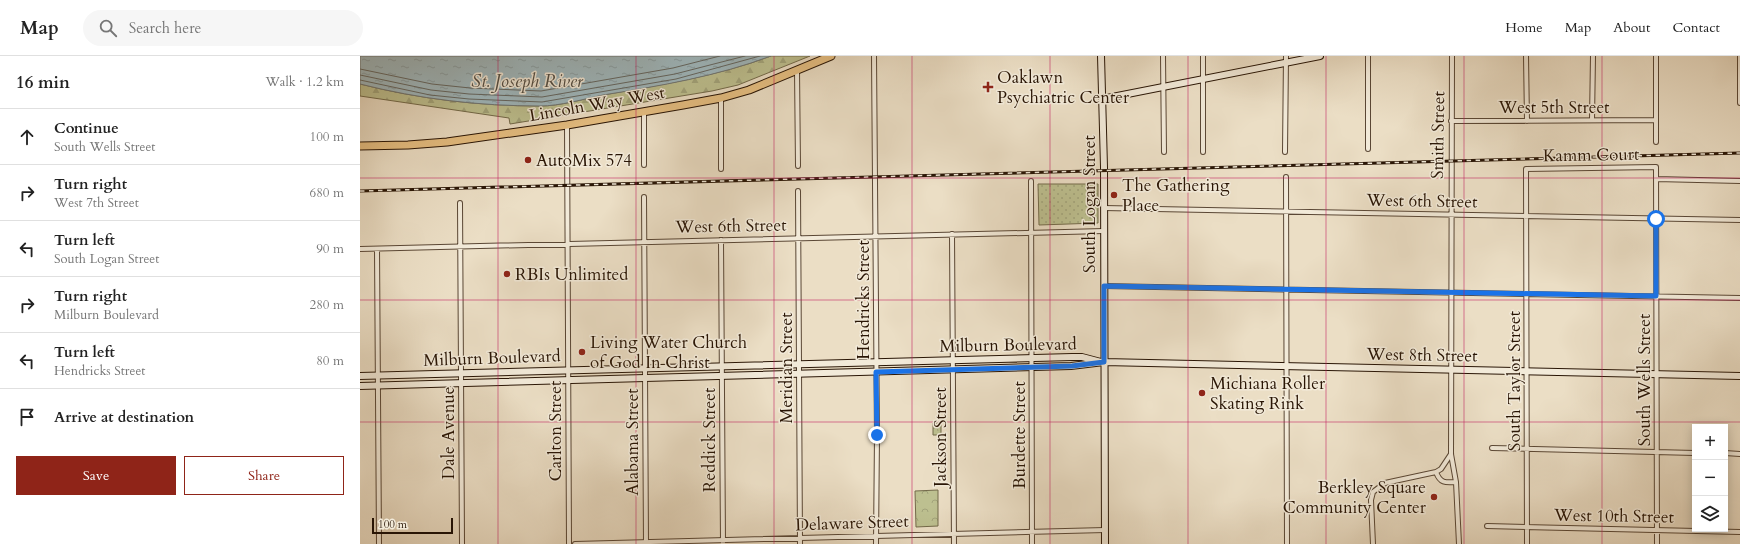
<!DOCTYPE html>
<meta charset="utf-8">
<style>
body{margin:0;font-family:Cardo,serif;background:#f6f6f6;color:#222}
.controls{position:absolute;right:12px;bottom:12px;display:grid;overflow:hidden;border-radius:0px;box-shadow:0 2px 10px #0003}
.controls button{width:36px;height:36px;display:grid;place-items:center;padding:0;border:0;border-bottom:1px solid #e0e0e0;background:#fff;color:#222;font:20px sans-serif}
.scale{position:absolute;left:12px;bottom:10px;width:81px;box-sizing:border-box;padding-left:4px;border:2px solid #291505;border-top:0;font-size:11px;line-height:14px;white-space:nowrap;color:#291505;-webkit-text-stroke:3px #f2ead9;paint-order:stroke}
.stop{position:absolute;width:12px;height:12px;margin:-9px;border:3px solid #1a73e8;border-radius:50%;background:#fff}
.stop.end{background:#1a73e8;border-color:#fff;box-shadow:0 1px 4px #0008}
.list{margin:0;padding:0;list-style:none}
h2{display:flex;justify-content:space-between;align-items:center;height:52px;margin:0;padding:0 16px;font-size:17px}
h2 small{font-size:13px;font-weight:400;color:#767676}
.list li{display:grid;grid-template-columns:26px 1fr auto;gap:12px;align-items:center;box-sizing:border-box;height:56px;padding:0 16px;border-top:1px solid #e0e0e0}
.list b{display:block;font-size:15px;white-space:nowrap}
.list p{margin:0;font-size:13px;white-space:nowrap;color:#767676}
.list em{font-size:13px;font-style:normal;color:#767676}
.actions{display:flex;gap:8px;padding:12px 16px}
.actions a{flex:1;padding:9px 0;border:1px solid #8f2418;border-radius:0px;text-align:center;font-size:14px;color:#8f2418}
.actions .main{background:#8f2418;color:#fff}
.icon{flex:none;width:22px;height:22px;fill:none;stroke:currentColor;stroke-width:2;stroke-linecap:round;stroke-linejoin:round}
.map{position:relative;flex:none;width:1380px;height:488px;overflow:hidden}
header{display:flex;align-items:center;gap:24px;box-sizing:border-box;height:56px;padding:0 20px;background:#fff;border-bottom:1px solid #e0e0e0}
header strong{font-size:19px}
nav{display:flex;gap:22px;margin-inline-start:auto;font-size:14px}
.search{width:280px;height:36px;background:#f6f6f6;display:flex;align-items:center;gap:10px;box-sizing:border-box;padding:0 14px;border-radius:22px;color:#767676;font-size:15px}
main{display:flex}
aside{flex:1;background:#fff}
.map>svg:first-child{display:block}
</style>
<header>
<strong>Map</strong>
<div class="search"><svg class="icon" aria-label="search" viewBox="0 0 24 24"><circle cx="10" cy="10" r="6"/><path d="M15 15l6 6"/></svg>Search here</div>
<nav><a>Home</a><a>Map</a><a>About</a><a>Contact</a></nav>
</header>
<main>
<aside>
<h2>16 min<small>Walk · 1.2 km</small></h2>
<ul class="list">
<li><svg class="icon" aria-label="ahead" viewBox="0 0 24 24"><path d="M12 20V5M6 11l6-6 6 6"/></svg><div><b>Continue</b><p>South Wells Street</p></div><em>100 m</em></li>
<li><svg class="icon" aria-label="right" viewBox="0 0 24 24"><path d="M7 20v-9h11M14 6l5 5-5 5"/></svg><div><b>Turn right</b><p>West 7th Street</p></div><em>680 m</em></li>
<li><svg class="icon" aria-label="left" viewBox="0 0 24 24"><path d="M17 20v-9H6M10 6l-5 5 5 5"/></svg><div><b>Turn left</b><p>South Logan Street</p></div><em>90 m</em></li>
<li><svg class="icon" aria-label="right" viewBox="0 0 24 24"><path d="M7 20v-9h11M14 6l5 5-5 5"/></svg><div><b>Turn right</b><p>Milburn Boulevard</p></div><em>280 m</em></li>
<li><svg class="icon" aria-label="left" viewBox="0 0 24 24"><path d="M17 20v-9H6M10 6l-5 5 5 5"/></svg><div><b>Turn left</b><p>Hendricks Street</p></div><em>80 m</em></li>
<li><svg class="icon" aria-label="arrive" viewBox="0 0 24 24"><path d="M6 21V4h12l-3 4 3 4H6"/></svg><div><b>Arrive at destination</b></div></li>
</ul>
<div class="actions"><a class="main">Save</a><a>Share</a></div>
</aside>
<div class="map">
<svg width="1380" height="488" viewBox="0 0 1380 488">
<defs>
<pattern id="grass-dots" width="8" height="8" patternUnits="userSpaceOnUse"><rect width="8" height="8" fill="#bdc090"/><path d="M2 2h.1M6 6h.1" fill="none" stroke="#a2a47b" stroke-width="1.8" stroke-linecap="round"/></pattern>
<pattern id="forest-firs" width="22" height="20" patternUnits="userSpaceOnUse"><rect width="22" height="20" fill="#bdc090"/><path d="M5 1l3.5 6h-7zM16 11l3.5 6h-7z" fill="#a2a47b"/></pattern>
<pattern id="park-crowns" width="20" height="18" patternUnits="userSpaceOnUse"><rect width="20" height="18" fill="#bdc090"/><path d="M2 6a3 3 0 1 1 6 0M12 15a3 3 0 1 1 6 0" fill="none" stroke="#a2a47b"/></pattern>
<pattern id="water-ripples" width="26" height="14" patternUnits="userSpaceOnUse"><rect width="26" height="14" fill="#9fb9c0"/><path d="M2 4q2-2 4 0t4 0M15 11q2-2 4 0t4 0" fill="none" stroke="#899ea4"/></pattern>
</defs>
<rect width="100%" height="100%" fill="#ebdec5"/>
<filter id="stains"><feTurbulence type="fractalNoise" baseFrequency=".005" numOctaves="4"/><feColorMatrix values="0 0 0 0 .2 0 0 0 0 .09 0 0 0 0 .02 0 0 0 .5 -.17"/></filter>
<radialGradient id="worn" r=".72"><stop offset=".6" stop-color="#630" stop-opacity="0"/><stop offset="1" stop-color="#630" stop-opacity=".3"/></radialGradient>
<!-- grass -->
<path fill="url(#grass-dots)" stroke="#736a4a" d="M 678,128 L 738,128 L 738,167 L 679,169 Z"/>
<!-- forest -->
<path fill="url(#forest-firs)" stroke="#736a4a" d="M 411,0 L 450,0 L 378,29 L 352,35 L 150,68 L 149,62 L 0,40 L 0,28 C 59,43 119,50 180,50 C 200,50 224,43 243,39 C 300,29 358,20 411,0 Z"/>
<!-- park -->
<path fill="url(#park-crowns)" stroke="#736a4a" d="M 573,367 L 581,367 L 581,379 L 573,379 Z
M 578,434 L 578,470 L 556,471 L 555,435 Z"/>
<!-- water -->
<path fill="url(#water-ripples)" stroke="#707775" d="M 0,0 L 411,0 C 358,20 300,30 243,39 C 224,43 200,50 180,50 C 119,50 59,43 0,28 Z"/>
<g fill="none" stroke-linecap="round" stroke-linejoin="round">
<!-- shore -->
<path stroke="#646762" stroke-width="1" d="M 0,13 L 72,28 L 110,32 L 181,35 L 313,12 L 360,0
M 0,19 L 71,34 L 109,38 L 182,41 L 315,18 L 385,0
M 0,24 L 70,39 L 109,43 L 182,46 L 316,23 L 400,0"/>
<defs>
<path id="street" d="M 514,0 L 517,379 L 516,488
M 803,0 L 804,96
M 843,0 L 843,96
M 1008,0 L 1008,93
M 1092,0 L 1091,398 L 1096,426 L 1099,488
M 1166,0 L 1167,65
M 1296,0 L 1296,86
M 1380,0 L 1380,47
M 437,14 L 438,110
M 361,42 L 361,113
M 284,56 L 284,109
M 1232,64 L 1233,0
M 1091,65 L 1296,64
M 207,69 L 209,488
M 925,96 L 926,0
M 926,121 L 927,488
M 1296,123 L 1380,125
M 671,125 L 672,488
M 438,135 L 440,488
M 284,141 L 286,488
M 100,147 L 102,488
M 744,152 L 1380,164
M 592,178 L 594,488
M 361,184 L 363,488
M 0,193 L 744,175
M 17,193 L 19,488
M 744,230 L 1380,242
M 1132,392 L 1335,397
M 1365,397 L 1380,398
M 1076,416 C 1080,427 1085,427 1096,426
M 1127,470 L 1380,476
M 215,488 L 745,474
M 1013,488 L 1011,444 L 1013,436 L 1025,427 L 1076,416 L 1081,413 L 1091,398
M 1167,488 L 1166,113 L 1296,111 L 1297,488"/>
<path id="secondary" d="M 741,0 L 744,111 L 745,488
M 742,43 L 960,0
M 0,320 L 712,301 L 722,301 L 741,306
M 0,330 L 711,310 L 744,306 L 1380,320"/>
<path id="primary" d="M 0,90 L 48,89 L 87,86 L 207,69 L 323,49 L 361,42 L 389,34 L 471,0"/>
</defs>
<!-- street casing -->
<use href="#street" stroke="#5a4735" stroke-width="6"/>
<!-- secondary casing -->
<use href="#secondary" stroke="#291505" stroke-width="8"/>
<!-- primary casing -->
<use href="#primary" stroke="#291505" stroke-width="9"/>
<!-- street -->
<use href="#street" stroke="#f2ead9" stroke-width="4"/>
<!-- secondary -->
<use href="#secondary" stroke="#f2ead9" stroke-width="6"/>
<!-- primary -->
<use href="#primary" stroke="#e6bf82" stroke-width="7"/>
<defs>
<path id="rail" d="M 0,135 L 1380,97"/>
</defs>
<!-- rail casing -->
<use href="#rail" stroke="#291505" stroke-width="3"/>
<!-- rail -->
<use href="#rail" stroke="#f2ead9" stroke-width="1.5" stroke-dasharray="4.5" stroke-linecap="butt"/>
</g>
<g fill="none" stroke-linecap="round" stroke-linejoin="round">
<!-- route -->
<path stroke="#1a73e8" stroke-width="5" d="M 517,379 L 516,316 L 712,310 L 744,306 L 744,230 L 1296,240 L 1296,163"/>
</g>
<!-- grid -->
<path fill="none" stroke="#c2185b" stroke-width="1" stroke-opacity="0.55" d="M 138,0 L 138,488M 276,0 L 276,488M 414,0 L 414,488M 552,0 L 552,488M 690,0 L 690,488M 828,0 L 828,488M 966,0 L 966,488M 1104,0 L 1104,488M 1242,0 L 1242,488M 0,122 L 1380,122M 0,244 L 1380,244M 0,366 L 1380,366"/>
<!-- markers -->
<g fill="#8f2418" stroke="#f2ead9" stroke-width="1.5">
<path d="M626 25h4v4h4v4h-4v4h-4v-4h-4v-4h4z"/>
<circle cx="168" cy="104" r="4"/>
<circle cx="754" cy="139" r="4"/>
<circle cx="147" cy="218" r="4"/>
<circle cx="222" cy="296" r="4"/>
<circle cx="842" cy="337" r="4"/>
<circle cx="1074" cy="441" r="4"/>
</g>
<g text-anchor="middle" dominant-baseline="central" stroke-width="3" stroke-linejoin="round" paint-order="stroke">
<!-- poi labels -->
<g font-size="17" fill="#291505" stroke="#f2ead9" text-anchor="start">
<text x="637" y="21">Oaklawn<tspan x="637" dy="20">Psychiatric Center</tspan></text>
<text x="176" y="104">AutoMix 574</text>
<text x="762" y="129">The Gathering<tspan x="762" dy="20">Place</tspan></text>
<text x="155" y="218">RBIs Unlimited</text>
<text x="230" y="286">Living Water Church<tspan x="230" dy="20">of God In Christ</tspan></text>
<text x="850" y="327">Michiana Roller<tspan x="850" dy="20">Skating Rink</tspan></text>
<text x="1066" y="431" text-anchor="end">Berkley Square<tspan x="1066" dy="20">Community Center</tspan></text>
</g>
<!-- street labels -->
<g font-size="17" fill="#291505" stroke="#f2ead9">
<text transform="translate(237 48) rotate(-10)">Lincoln Way West</text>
<text x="1194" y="51">West 5th Street</text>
<text transform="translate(1078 79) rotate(-89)">Smith Street</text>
<text transform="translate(1231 99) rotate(-1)">Kamm Court</text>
<text transform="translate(1062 145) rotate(1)">West 6th Street</text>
<text transform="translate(729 148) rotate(-90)">South Logan Street</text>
<text transform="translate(371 170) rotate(-1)">West 6th Street</text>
<text transform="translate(503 244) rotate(-90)">Hendricks Street</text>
<text transform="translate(648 289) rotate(-1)">Milburn Boulevard</text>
<text transform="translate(1062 299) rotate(1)">West 8th Street</text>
<text transform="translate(132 302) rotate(-2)">Milburn Boulevard</text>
<text transform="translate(426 312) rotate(-90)">Meridian Street</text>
<text transform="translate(1284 324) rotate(-90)">South Wells Street</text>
<text transform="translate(1154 325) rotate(-90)">South Taylor Street</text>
<text transform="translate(195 375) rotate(-90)">Carlton Street</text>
<text transform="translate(88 377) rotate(-90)">Dale Avenue</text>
<text transform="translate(659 379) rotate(-90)">Burdette Street</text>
<text transform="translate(580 381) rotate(-90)">Jackson Street</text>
<text transform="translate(349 384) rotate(-90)">Reddick Street</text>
<text transform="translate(272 386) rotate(-90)">Alabama Street</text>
<text transform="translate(1254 460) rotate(1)">West 10th Street</text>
<text transform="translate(492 467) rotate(-2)">Delaware Street</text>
</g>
<!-- water labels -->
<g font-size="18" font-style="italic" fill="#524e46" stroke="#f2ead9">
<text x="167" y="25">St. Joseph River</text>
</g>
</g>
<rect width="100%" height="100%" filter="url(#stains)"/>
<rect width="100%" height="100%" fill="url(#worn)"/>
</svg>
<div class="controls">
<button>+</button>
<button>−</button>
<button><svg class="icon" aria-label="layers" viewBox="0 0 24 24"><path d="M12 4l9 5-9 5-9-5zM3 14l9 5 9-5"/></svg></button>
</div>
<div class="scale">100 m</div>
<div class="stop" style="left:1296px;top:163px"></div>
<div class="stop end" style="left:517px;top:379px"></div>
</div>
</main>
